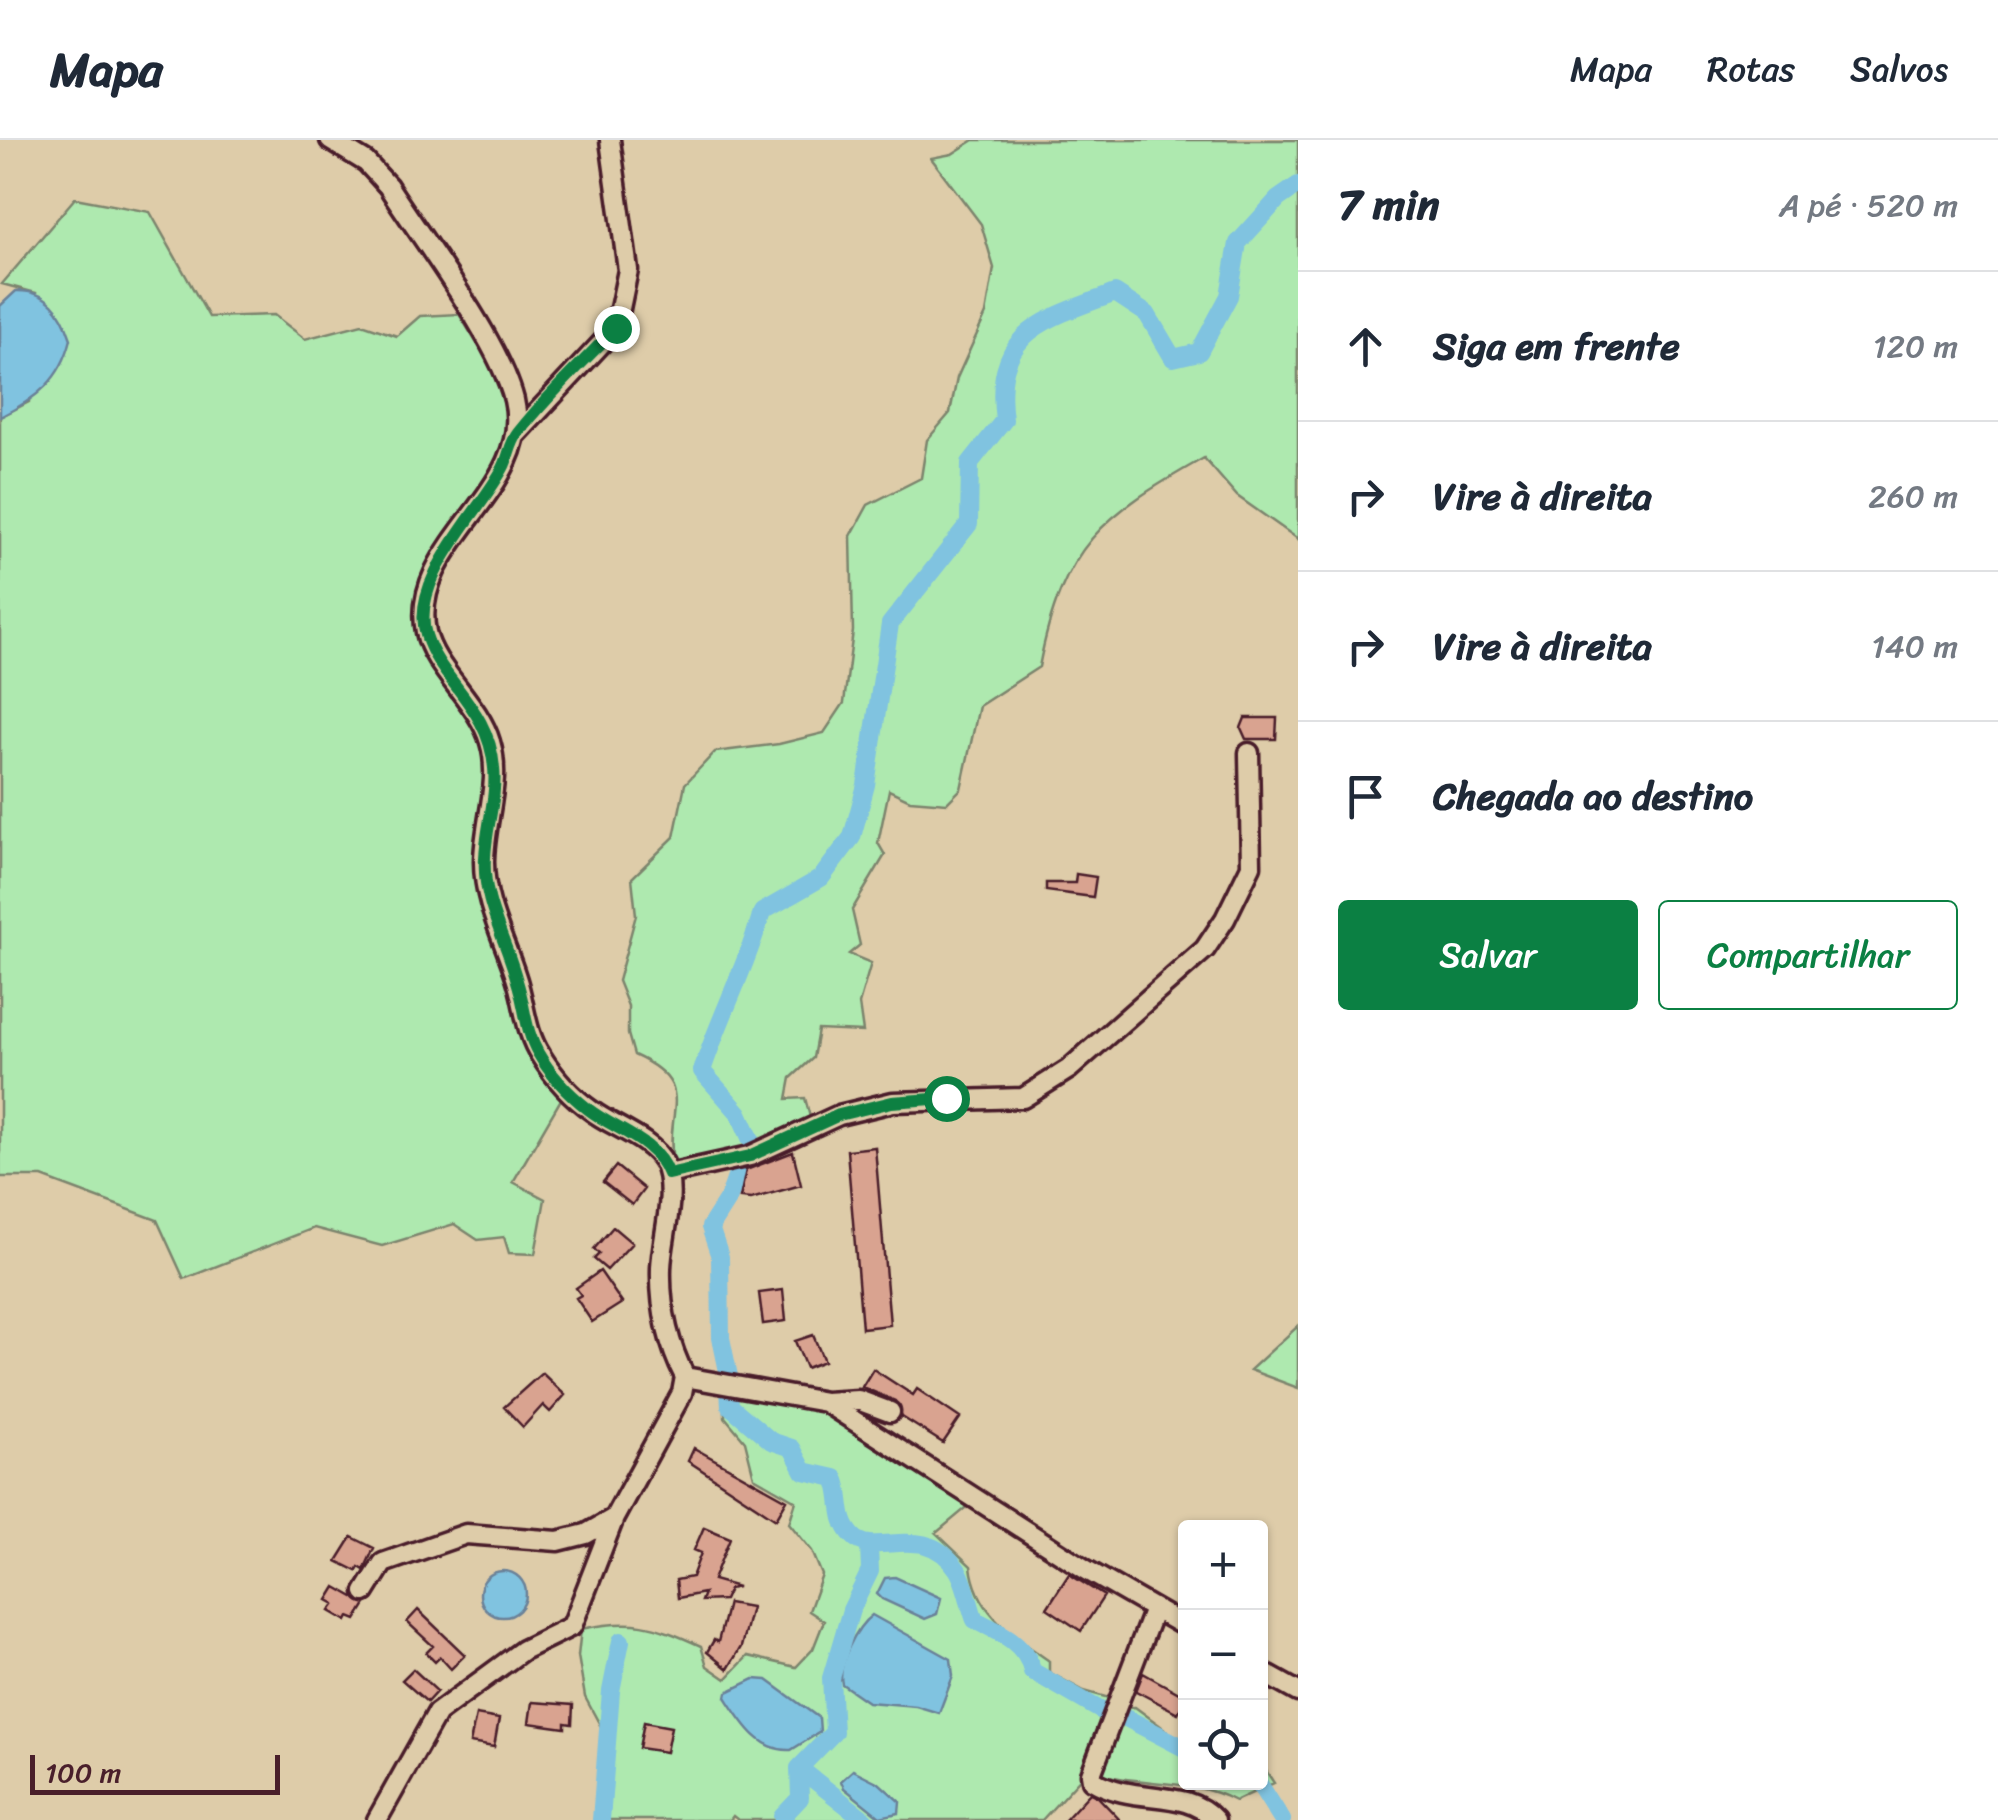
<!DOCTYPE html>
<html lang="pt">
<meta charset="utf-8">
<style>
body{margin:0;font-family:Sriracha,sans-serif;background:#f6f6f7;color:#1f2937}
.controls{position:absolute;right:30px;bottom:30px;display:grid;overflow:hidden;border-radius:10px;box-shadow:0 2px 8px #0004}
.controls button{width:90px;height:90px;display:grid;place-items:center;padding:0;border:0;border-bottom:2px solid #e0e1e3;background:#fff;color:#1f2937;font:50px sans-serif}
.scale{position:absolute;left:30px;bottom:25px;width:250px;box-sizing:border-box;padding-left:10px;border:5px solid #4a1f2b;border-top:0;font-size:28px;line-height:35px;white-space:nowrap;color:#4a1f2b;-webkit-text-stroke:8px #decca9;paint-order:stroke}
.stop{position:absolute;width:30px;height:30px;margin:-22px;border:8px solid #0b8043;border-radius:50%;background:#fff}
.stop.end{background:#0b8043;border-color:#fff;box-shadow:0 2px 10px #0008}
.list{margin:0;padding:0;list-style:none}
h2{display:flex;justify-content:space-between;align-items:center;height:130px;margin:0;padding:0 40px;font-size:42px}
h2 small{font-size:32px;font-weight:400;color:#747a83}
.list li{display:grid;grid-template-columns:65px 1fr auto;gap:30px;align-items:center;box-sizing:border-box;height:150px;padding:0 40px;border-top:2px solid #e0e1e3}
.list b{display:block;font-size:38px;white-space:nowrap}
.list em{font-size:32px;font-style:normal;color:#747a83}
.actions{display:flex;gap:20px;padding:30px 40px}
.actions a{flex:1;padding:22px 0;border:2px solid #0b8043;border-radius:10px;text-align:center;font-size:35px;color:#0b8043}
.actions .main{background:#0b8043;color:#fff}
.icon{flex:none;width:55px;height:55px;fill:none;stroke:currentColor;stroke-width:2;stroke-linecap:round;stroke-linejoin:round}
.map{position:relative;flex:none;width:1298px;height:1680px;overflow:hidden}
header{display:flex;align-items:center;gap:60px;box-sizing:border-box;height:140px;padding:0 50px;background:#fff;border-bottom:2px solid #e0e1e3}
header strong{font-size:48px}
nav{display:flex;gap:55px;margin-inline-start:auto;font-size:35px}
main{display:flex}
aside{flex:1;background:#fff}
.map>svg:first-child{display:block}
</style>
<header>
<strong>Mapa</strong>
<nav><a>Mapa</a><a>Rotas</a><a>Salvos</a></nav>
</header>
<main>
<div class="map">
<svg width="1298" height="1680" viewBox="0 0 1298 1680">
<rect width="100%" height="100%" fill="#decca9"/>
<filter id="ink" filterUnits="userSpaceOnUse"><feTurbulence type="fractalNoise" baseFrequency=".01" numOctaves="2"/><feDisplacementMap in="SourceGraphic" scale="20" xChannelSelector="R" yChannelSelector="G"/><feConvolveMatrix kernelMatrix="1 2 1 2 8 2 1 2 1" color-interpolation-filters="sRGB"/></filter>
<g filter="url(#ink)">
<!-- green -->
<path fill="#aee9af" stroke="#7c846d" stroke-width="2.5" d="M 974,0 L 1298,0 L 1298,399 L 1237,356 L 1204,318 C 1101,376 1063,405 1039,527 L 979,566 L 961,649 L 947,663 L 910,660 L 889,650 L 878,703 L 885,715 L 852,770 L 860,805 L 849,814 L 871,823 L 859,864 L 863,892 L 818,890 L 813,918 L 791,938 L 787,959 L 805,958 L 811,981 L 763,1005 L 673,1022 C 664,970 700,945 634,915 L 628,894 L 628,866 L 618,841 L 636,775 L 632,738 L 674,697 L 685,644 L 715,612 L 779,604 L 824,593 L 844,563 L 853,491 L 851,396 L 868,365 L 921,338 L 927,300 L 950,273 L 957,238 L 986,174 L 994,128 L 981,84 L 931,18 L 952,14 Z
M 75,58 L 150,72 L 209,177 L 274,175 L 305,199 L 362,184 L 397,196 L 420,176 L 459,174 L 476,202 L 484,197 L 504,228 L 515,296 L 445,414 L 426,495 L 490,602 L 484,720 L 526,884 L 567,949 L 513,1042 L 545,1059 L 535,1114 L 509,1113 L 504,1097 L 478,1100 L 454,1084 L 382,1106 L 314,1088 L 184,1139 L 157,1080 L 42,1037 L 0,1037 L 0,277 L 29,262 L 36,153 L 2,144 Z
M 1298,1186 L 1298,1248 L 1250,1230 Z
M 725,1253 L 813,1266 L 971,1364 L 936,1393 L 971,1426 C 976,1473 1013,1495 1049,1521 L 1049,1532 L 1084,1551 L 1109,1558 L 1108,1568 L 1135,1567 L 1185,1604 L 1186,1642 L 1260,1642 L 1261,1623 L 1274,1643 L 1235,1661 C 1188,1636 1137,1648 1088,1630 L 1042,1680 L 738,1680 L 733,1676 L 730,1680 L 601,1680 L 607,1598 L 585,1557 L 578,1516 L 581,1489 C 634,1478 652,1484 701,1506 L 707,1526 L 726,1539 L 748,1516 L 796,1527 L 813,1509 L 824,1481 L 809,1471 L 822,1435 L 812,1411 L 789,1383 L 796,1361 L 754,1337 L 745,1301 L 725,1277 Z"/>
<!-- water -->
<path fill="#80c3e0" stroke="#6a8198" stroke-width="2.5" d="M 16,151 C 48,150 62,171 71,199 C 61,240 36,259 0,277 L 0,166 Z
M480 1454a23 23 0 1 1 46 0a23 23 0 1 1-46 0Z
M 885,1438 L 895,1437 L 941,1458 L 937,1474 L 925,1479 L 882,1459 L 877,1454 Z
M 872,1475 L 951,1519 L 953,1536 L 939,1573 L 916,1566 L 868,1562 L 842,1544 C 837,1524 856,1487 872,1475 Z
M 754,1539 L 767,1540 L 819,1578 L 820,1592 L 791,1610 C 759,1612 741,1580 726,1557 L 727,1552 Z
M 853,1630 L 879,1643 L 900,1662 L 899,1673 L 880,1677 L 844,1648 L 841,1641 Z"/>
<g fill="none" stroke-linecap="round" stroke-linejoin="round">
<!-- canal -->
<path stroke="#80c3e0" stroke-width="18" d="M 752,1002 L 739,973 L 702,931 C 720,876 746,828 762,772 L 821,738 L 852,697 L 866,645 L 890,484 L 969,384 L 970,323 L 1004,280 C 992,190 1044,180 1115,153 L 1147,174 L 1173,218 L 1199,212 L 1229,156 L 1238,103 L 1278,59 L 1298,45
M 730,1241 L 721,1198 L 720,1117 L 710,1087 L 729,1057 L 740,1026
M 729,1250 L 730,1266 L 771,1301 L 792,1308 L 804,1331 L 835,1338 C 844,1357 836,1379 853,1396 C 875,1420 923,1379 957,1429 C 966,1442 969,1465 975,1480 C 1000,1492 1027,1504 1032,1531 L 1100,1570
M 1128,1579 L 1186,1609
M 799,1628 L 865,1680
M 1258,1642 L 1282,1680
M 782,1677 L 800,1658 L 799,1628 L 834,1592 L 831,1538 L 851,1470 L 870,1431 L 869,1406
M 601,1680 L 611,1551 L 621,1501"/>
</g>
<!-- building -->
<path fill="#d9a390" stroke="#4a1f2b" stroke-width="2.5" d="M 1245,578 L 1277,578 L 1276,599 L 1246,599 L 1241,588 Z
M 1076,734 L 1096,737 L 1093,757 L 1046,751 L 1046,743 L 1075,743 Z
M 875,1007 L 890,1185 L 862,1188 L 847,1010 Z
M 793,1012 L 801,1045 L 751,1059 L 740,1058 L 746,1030 Z
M 616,1026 L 644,1049 L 632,1065 L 603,1042 Z
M 613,1087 L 632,1103 L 607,1130 L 594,1119 L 599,1114 L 594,1109 Z
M 600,1131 L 622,1163 L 592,1182 L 576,1158 L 581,1155 L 576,1148 Z
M 783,1150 L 786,1181 L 763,1184 L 759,1153 Z
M 813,1195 L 824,1221 L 806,1228 L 795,1201 Z
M 873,1229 L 913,1255 L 917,1249 L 960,1278 L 943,1303 L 902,1277 L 895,1261 L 862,1247 Z
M 542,1233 L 565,1255 L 550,1272 L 543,1265 L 523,1287 L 504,1267 Z
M 694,1308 L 787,1360 L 776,1379 L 688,1321 Z
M 704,1387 L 730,1398 L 713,1440 L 738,1447 L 729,1449 L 724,1460 L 701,1461 L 704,1453 L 678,1458 L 676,1440 L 692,1437 L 701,1413 L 694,1410 Z
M 352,1397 L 374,1408 L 364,1430 L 359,1427 L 357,1431 L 337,1421 Z
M 1069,1434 L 1104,1456 L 1081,1491 L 1047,1468 Z
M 336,1447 L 366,1464 L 356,1480 L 349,1477 L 347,1481 L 330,1471 L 335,1464 L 328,1460 Z
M 728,1463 L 751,1467 L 741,1507 L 728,1529 L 707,1512 L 714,1500 L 718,1502 Z
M 418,1470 L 465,1515 L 451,1529 L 440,1517 L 435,1522 L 426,1513 L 433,1506 L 407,1482 Z
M 413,1529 L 437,1551 L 427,1562 L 402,1540 Z
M 1143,1533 L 1186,1557 L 1178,1573 L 1136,1551 Z
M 532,1562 L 573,1565 L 572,1584 L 565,1583 L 565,1588 L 529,1583 Z
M 476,1575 L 499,1579 L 494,1607 L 470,1603 Z
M 644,1582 L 671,1587 L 666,1612 L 639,1608 Z
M 1090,1653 L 1098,1657 L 1120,1680 L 1065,1680 Z"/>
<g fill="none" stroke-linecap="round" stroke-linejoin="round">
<defs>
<path id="minor" d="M 330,0 L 366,22 L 388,46 C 423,101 499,200 514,260 C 535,349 408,403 426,492 C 433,528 479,563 490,602 C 502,641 484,682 484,722 C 484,763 504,799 516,837 C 525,864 525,892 541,916 C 554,937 572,957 592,971 C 613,987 652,999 664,1023 C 678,1052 662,1097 661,1128 C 660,1166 668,1204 685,1237 L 825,1262 L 1085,1429 L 1186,1487
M 515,296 L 616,188 L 628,130 L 610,0
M 668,1034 L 750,1016 L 839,975 L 893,962 L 1023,958 L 1069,929 L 1205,809 L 1225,779 L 1251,726 L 1249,613
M 825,1262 L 858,1260 L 890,1272
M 365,1452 L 383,1423 L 466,1394 L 558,1401 L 586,1394 L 614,1378
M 1154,1469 L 1091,1634 L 1092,1640 C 1135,1666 1184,1646 1215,1680
M 1260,1531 L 1298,1552
M 377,1680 L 437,1573 L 523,1510 L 572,1486 L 614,1378 L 682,1253 L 685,1237"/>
</defs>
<!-- minor casing -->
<use href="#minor" stroke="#4a1f2b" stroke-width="25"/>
<!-- minor -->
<use href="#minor" stroke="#decca9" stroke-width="18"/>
</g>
</g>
<g fill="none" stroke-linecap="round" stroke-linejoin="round" filter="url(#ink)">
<!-- route -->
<path stroke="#0b8043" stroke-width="12" d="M 616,188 C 583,222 547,256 518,293 C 510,303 509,317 503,328 C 480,372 409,440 426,495 C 440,542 489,566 494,628 C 497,657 486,688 485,718 C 482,762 506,799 517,841 C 525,865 525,890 538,913 C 550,934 569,954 588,969 C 616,991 655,999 668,1034 L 750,1016 L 839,975 L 892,962 L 946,958"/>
</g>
</svg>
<div class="controls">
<button>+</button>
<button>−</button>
<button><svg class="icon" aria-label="locate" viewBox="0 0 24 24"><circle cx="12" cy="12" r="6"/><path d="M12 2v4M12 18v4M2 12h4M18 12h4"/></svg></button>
</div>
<div class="scale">100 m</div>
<div class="stop" style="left:946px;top:958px"></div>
<div class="stop end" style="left:616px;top:188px"></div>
</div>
<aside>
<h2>7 min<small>A pé · 520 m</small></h2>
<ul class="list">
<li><svg class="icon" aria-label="ahead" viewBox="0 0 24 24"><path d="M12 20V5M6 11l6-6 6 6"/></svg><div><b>Siga em frente</b></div><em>120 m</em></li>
<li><svg class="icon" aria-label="right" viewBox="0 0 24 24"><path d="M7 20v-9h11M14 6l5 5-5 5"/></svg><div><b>Vire à direita</b></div><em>260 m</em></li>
<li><svg class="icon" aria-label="right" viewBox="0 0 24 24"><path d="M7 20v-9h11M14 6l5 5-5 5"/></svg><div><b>Vire à direita</b></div><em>140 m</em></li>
<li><svg class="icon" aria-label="arrive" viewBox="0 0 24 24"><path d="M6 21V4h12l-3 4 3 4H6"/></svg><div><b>Chegada ao destino</b></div></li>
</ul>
<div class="actions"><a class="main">Salvar</a><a>Compartilhar</a></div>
</aside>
</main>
